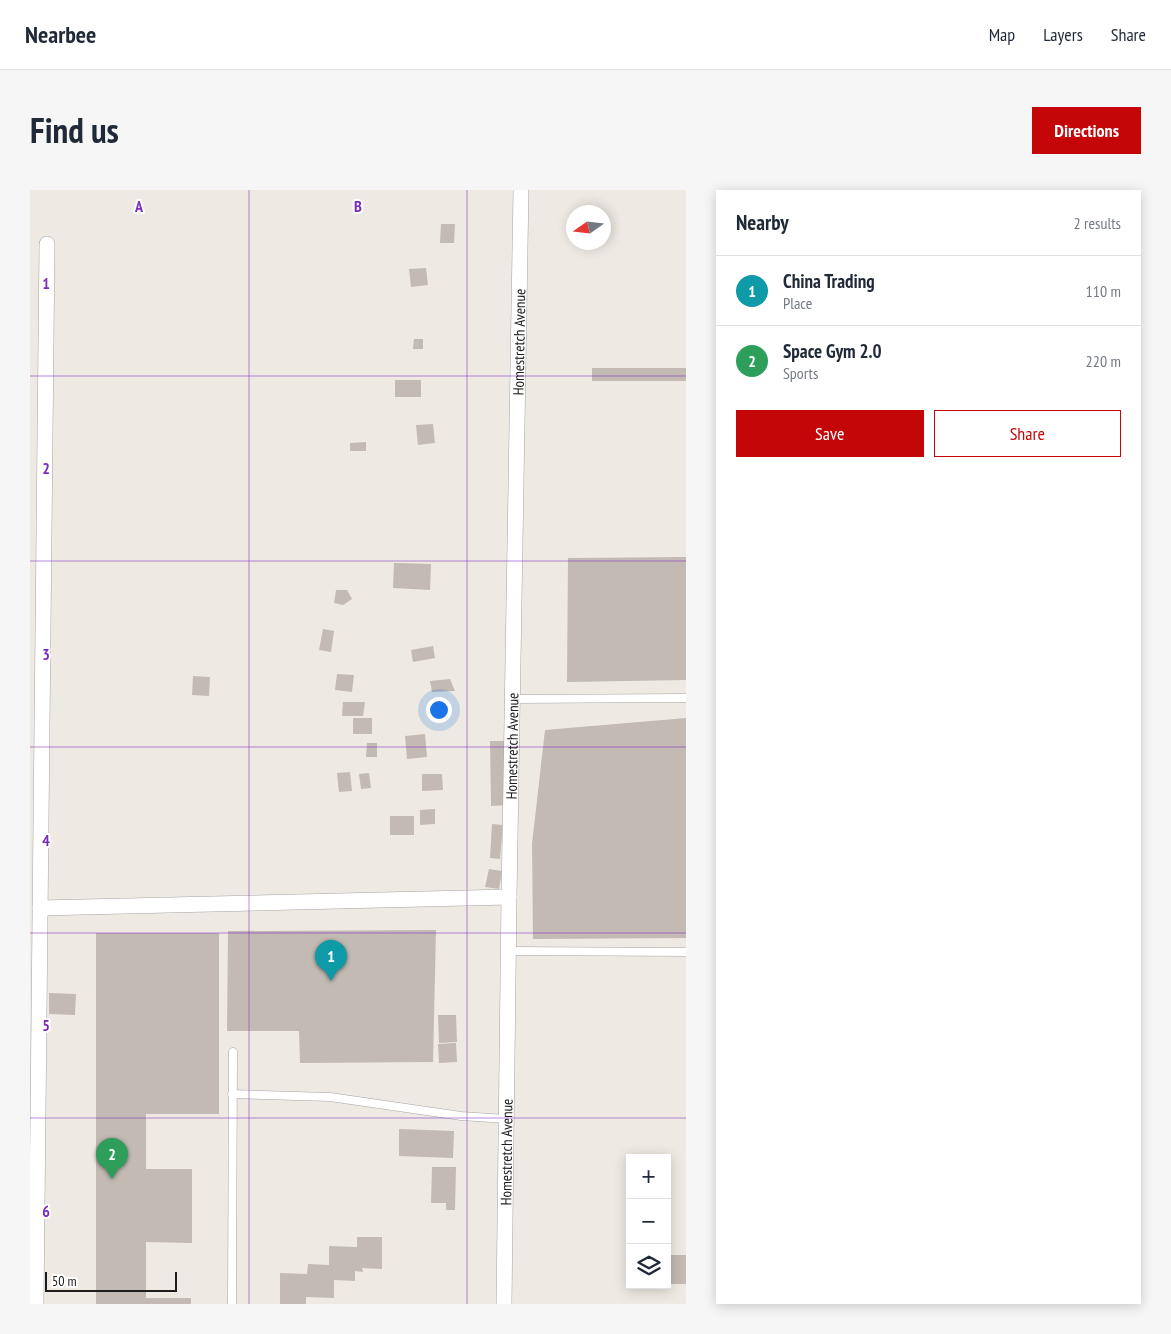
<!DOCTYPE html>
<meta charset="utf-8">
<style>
body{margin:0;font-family:"PT Sans Narrow",sans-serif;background:#f6f6f7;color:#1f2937}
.controls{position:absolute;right:15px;bottom:15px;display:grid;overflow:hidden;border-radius:0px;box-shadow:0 2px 12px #0003}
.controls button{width:45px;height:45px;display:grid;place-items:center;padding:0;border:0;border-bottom:1px solid #e0e1e3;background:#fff;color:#1f2937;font:25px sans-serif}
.compass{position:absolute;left:536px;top:15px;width:45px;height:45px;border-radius:50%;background:#fff;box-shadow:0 2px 12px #0003;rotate:256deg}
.scale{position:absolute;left:15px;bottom:12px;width:132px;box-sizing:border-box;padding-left:5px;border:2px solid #1d1d1d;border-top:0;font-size:14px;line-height:18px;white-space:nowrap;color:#1d1d1d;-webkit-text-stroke:4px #fff;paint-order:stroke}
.you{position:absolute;left:408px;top:519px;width:18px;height:18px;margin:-12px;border:4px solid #fff;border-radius:50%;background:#1a73e8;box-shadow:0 0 0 8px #1a73e833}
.badge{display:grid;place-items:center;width:32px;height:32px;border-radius:50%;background:#c40609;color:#fff;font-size:16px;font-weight:700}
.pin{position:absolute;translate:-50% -41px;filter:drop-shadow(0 1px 2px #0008)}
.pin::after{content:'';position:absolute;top:26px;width:18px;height:15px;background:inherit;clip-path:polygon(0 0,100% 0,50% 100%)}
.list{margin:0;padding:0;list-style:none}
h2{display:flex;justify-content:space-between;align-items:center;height:65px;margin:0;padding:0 20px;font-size:21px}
h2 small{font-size:16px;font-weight:400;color:#747a83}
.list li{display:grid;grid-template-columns:32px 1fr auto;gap:15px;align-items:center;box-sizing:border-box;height:70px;padding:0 20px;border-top:1px solid #e0e1e3}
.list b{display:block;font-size:19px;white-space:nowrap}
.list p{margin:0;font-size:16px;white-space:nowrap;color:#747a83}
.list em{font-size:16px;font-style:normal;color:#747a83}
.actions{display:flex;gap:10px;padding:15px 20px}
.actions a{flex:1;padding:11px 0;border:1px solid #c40609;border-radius:0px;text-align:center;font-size:18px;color:#c40609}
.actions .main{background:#c40609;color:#fff}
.icon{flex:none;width:28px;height:28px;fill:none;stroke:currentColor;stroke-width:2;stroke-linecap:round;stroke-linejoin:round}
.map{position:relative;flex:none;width:656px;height:1114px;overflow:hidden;border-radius:0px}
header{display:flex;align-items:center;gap:30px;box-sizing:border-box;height:70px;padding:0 25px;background:#fff;border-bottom:1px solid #e0e1e3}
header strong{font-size:24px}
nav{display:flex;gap:28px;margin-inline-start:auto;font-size:18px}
.intro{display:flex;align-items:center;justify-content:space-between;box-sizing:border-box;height:120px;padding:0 30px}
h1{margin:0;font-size:35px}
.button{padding:12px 22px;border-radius:0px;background:#c40609;color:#fff;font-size:18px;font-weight:700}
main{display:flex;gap:30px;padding:0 30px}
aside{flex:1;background:#fff;border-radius:0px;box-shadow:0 2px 12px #0003}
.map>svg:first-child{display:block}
</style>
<header>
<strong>Nearbee</strong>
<nav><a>Map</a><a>Layers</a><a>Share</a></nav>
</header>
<div class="intro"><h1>Find us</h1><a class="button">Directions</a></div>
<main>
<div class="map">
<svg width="656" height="1114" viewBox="0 0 656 1114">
<rect width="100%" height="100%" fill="#eeeae3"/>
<!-- building -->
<path fill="#c2bab3" d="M 411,34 L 425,34 L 424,53 L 410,53 Z
M 396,78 L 398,95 L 381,97 L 379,79 Z
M 384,149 L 393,149 L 393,159 L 383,159 Z
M 562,178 L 656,178 L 656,191 L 562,191 Z
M 365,190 L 391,190 L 391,207 L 365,207 Z
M 403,234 L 405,253 L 388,255 L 386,235 Z
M 336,252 L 336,261 L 320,261 L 320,253 Z
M 656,367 L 656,490 L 537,492 L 538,368 Z
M 364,373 L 401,374 L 400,400 L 363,398 Z
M 306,400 L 317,400 L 322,409 L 313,415 L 304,413 Z
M 293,439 L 304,441 L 301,462 L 289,460 Z
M 403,456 L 405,468 L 383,472 L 381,460 Z
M 307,484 L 324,485 L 322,502 L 305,500 Z
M 163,486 L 180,487 L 179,506 L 162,505 Z
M 420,489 L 425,501 L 402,502 L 400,491 Z
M 313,512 L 335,512 L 333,526 L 312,526 Z
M 323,528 L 342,528 L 342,544 L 323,544 Z
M 656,528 L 656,748 L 503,749 L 502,654 L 515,540 Z
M 395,544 L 397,567 L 377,569 L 375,546 Z
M 460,551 L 478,551 L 479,615 L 461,616 Z
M 337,553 L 347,553 L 347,567 L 336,567 Z
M 320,582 L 322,601 L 309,602 L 307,583 Z
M 339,583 L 341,598 L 331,599 L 329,584 Z
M 392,584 L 412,584 L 413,600 L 392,601 Z
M 405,619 L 405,634 L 390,635 L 390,620 Z
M 360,626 L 384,626 L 384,645 L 360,645 Z
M 462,634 L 473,635 L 470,669 L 460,668 Z
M 459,679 L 472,681 L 469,699 L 455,697 Z
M 406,740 L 403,872 L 270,873 L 269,841 L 197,841 L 198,741 Z
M 66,743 L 189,743 L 189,924 L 116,924 L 116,979 L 162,979 L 162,1053 L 116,1052 L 116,1108 L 161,1108 L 161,1114 L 66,1114 Z
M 19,803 L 46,804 L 45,825 L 19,824 Z
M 408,825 L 426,825 L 427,852 L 409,853 Z
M 426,853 L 427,872 L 409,873 L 408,854 Z
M 369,939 L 424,941 L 423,968 L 369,966 Z
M 402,977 L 426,977 L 425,1020 L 416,1020 L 416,1013 L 401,1013 Z
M 327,1047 L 352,1047 L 352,1079 L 332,1078 L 333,1082 L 325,1081 L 325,1091 L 304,1090 L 304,1108 L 276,1107 L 276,1114 L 250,1114 L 250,1083 L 277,1084 L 278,1074 L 299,1075 L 299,1056 L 327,1057 Z
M 637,1065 L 656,1065 L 656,1094 L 637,1094 Z"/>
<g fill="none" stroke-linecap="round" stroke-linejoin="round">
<defs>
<path id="lane" d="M 482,509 L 656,508
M 478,761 L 656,762
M 202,904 L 300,907 L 431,926 L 477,929
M 202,1114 L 203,862"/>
<g id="street">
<path d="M 10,718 L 479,707"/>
<path d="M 6,1114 L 17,54"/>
<path id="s1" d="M 474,1114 L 479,707 L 491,0"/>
</g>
</defs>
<!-- lane casing -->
<use href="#lane" stroke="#a4a4a4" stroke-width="9"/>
<!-- street casing -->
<use href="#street" stroke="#a4a4a4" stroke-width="16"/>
<!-- lane -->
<use href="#lane" stroke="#fff" stroke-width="8"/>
<!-- street -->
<use href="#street" stroke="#fff" stroke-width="15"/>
</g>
<!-- grid -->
<path fill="none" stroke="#7b2cbf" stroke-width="1" stroke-opacity="0.55" d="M 219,0 L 219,1114M 437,0 L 437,1114M 0,186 L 656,186M 0,371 L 656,371M 0,557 L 656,557M 0,743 L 656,743M 0,928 L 656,928"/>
<g text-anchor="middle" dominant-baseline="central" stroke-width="4" stroke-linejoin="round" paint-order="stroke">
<!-- street labels -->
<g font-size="15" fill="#1d1d1d" stroke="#fff">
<text stroke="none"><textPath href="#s1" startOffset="962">Homestretch Avenue</textPath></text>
<text stroke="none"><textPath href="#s1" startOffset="558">Homestretch Avenue</textPath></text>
<text stroke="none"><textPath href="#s1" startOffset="152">Homestretch Avenue</textPath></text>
</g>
</g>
<g font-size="16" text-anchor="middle" font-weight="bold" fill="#7b2cbf" stroke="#fff" stroke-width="4" stroke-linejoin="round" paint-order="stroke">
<text x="109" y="22">A</text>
<text x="328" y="22">B</text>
<text x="16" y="99">1</text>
<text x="16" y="284">2</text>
<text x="16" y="470">3</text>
<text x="16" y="656">4</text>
<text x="16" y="841">5</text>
<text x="16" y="1027">6</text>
</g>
</svg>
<div class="controls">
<button>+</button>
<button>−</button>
<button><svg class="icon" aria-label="layers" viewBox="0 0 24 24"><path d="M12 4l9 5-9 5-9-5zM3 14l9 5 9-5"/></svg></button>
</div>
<svg class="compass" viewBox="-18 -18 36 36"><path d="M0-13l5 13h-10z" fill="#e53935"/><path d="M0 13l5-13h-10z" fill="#747a83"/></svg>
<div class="scale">50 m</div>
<div class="you"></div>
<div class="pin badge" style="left:301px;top:791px;background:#0f9aa8">1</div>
<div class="pin badge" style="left:82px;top:989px;background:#2e9e5b">2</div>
</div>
<aside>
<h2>Nearby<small>2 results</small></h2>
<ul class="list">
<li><span class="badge" style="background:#0f9aa8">1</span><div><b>China Trading</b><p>Place</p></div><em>110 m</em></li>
<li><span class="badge" style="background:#2e9e5b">2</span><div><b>Space Gym 2.0</b><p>Sports</p></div><em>220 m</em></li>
</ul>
<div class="actions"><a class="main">Save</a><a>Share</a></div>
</aside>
</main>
